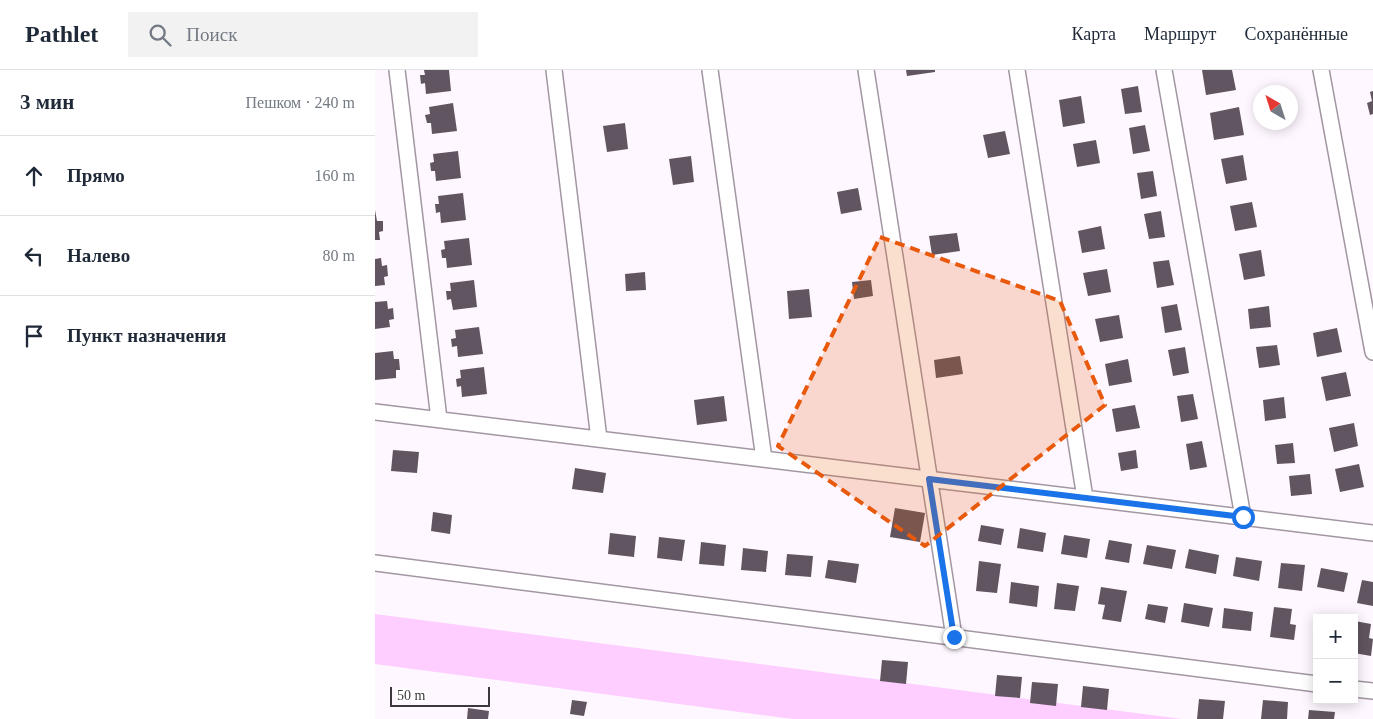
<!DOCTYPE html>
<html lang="ru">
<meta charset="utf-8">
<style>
body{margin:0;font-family:"Times New Roman",serif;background:#f2f2f3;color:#1f2937}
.controls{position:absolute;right:15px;bottom:15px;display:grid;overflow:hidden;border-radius:0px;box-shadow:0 2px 12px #0003}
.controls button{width:45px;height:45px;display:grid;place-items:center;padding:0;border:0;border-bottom:1px solid #e0e1e3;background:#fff;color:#1f2937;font:25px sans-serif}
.compass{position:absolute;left:878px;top:15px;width:45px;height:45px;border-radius:50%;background:#fff;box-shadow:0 2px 12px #0003;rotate:321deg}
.scale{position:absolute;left:15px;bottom:12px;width:100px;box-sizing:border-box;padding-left:5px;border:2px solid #3d383d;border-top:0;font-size:14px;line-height:18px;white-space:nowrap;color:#3d383d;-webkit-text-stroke:4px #fff;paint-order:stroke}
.stop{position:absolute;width:15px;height:15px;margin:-11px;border:4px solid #1a73e8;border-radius:50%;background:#fff}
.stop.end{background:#1a73e8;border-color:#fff;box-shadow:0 1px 5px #0008}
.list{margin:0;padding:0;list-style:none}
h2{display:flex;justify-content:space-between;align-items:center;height:65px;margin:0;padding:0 20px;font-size:21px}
h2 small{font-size:16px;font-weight:400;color:#747a83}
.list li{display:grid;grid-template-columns:32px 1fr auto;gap:15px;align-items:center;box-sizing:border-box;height:80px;padding:0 20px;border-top:1px solid #e0e1e3}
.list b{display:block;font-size:19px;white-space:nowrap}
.list em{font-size:16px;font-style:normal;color:#747a83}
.icon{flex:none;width:28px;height:28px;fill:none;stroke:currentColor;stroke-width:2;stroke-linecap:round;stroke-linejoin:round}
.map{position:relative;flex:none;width:998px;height:649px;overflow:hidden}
header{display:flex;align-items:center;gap:30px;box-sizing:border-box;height:70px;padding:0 25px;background:#fff;border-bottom:1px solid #e0e1e3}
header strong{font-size:24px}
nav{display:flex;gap:28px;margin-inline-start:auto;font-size:18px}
.search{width:350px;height:45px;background:#f2f2f3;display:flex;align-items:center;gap:12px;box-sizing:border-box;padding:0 18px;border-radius:0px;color:#747a83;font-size:19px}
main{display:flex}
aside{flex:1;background:#fff}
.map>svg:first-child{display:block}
</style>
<header>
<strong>Pathlet</strong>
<div class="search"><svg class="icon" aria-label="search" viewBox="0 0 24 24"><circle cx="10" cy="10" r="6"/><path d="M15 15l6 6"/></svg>Поиск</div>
<nav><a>Карта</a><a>Маршрут</a><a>Сохранённые</a></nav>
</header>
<main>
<aside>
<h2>3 мин<small>Пешком · 240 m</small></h2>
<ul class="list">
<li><svg class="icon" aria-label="ahead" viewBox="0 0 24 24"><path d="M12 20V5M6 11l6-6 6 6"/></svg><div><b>Прямо</b></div><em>160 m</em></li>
<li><svg class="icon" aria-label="left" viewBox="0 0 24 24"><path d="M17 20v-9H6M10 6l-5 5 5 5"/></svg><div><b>Налево</b></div><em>80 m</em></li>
<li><svg class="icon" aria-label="arrive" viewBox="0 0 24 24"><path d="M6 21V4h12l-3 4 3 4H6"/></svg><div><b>Пункт назначения</b></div></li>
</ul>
</aside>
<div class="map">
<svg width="998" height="649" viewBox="0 0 998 649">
<rect width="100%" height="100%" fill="#fff7ff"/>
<!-- green -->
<path fill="#fdceff" d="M 0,544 L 807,649 L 418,649 L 0,594 Z"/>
<!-- building -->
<path fill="#605560" d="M 49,0 L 74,0 L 76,21 L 51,24 L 50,13 L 46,14 L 45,5 L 50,5 Z
M 531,0 L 560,0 L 560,2 L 532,6 Z
M 827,0 L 857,0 L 861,20 L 831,25 Z
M 763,16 L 767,42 L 750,44 L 746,19 Z
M 998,21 L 998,44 L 995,45 L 992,33 L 997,31 L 995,22 Z
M 706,26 L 710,53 L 688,57 L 684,30 Z
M 78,33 L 82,61 L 57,64 L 56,53 L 52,53 L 50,45 L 55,44 L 54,37 Z
M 864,37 L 869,65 L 839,70 L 835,43 Z
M 250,53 L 253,79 L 232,82 L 228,56 Z
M 770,55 L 775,81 L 758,84 L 754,58 Z
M 630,61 L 635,84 L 613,88 L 608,65 Z
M 721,70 L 725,93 L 702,97 L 698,74 Z
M 83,81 L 86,108 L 61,111 L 60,101 L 56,101 L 55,93 L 59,92 L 58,84 Z
M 868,85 L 872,110 L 851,114 L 846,89 Z
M 316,86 L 319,112 L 298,115 L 294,89 Z
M 778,101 L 782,126 L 766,129 L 762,103 Z
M 483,118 L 487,140 L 466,144 L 462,122 Z
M 88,123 L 91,150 L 66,153 L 65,142 L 61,143 L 60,134 L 64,134 L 63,126 Z
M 877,132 L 882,157 L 860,161 L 855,136 Z
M 0,140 L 2,151 L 8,151 L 8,161 L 4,162 L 5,170 L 0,170 Z
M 786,141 L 790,167 L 774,169 L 769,144 Z
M 726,156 L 730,179 L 707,183 L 703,161 Z
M 582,163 L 585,181 L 557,185 L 554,166 Z
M 94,168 L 97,195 L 72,198 L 71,188 L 67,188 L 66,180 L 70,179 L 69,171 Z
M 886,180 L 890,206 L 869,210 L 864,184 Z
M 6,188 L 7,196 L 12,195 L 13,206 L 9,207 L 10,215 L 0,216 L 0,189 Z
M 794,190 L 799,215 L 782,218 L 778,192 Z
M 732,199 L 736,222 L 713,226 L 708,203 Z
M 270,202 L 271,220 L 251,221 L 250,204 Z
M 99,210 L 102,237 L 78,240 L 76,229 L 72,230 L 71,221 L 76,221 L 75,213 Z
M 496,210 L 498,226 L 479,229 L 477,212 Z
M 434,219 L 437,247 L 414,249 L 412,221 Z
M 12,231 L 13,239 L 18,238 L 19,249 L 14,250 L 15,257 L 0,259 L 0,232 Z
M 802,234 L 807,260 L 790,263 L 786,237 Z
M 894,236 L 896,257 L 875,259 L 873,239 Z
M 744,245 L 748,268 L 725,272 L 720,249 Z
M 104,257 L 108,284 L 83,287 L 82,276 L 77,277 L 76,269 L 81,268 L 80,260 Z
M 962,258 L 967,282 L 942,287 L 938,263 Z
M 902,275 L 905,295 L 884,298 L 881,277 Z
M 810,277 L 814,303 L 798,306 L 793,280 Z
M 18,281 L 19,289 L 24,289 L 25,300 L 21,300 L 21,308 L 0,310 L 0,283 Z
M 585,286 L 588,304 L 561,308 L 559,290 Z
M 753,289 L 757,312 L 734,316 L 730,294 Z
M 109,297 L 112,324 L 87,327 L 86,316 L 82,317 L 81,309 L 86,308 L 85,300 Z
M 971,302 L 976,326 L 951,331 L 946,307 Z
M 818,324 L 823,349 L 806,352 L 802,326 Z
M 349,326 L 352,351 L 322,355 L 319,330 Z
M 909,327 L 911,348 L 890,351 L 888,330 Z
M 760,335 L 765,358 L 741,362 L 737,339 Z
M 979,353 L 983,376 L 959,382 L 954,358 Z
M 827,371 L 832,397 L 815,400 L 811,374 Z
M 918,373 L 920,393 L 902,394 L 900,375 Z
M 18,380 L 44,382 L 42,403 L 16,401 Z
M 761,380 L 763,398 L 746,401 L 743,383 Z
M 984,394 L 989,417 L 965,422 L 960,399 Z
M 200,398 L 231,403 L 228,423 L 197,419 Z
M 935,404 L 937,424 L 916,426 L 914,406 Z
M 520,438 L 550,443 L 545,472 L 515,467 Z
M 58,442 L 77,445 L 75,464 L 56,461 Z
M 606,455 L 629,459 L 626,475 L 603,471 Z
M 645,458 L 671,463 L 668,482 L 642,478 Z
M 235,463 L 261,466 L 259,487 L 233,484 Z
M 689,465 L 715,469 L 712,488 L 686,484 Z
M 284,467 L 310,470 L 307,491 L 282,488 Z
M 734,470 L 757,474 L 754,493 L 730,489 Z
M 326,472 L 351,475 L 349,496 L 324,494 Z
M 772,475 L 801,480 L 797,499 L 768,494 Z
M 368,478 L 393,481 L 391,502 L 366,500 Z
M 814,479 L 844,485 L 841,504 L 810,498 Z
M 412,484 L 438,486 L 436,507 L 410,505 Z
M 861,487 L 887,491 L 884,511 L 858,506 Z
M 453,490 L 484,494 L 481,513 L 450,508 Z
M 604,491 L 626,494 L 622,523 L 601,521 Z
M 906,493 L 930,495 L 927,521 L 903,518 Z
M 946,498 L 973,503 L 969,522 L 942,517 Z
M 987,510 L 998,512 L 998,536 L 982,533 Z
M 636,512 L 664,516 L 662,537 L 634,533 Z
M 682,513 L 704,516 L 700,541 L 679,539 Z
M 726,517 L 752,521 L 746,552 L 727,549 L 730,535 L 723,534 Z
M 809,533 L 838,538 L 834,557 L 806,552 Z
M 773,534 L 793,537 L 790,553 L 770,549 Z
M 899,537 L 917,539 L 915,554 L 921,555 L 919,570 L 895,567 Z
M 849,538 L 878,542 L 876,561 L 847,558 Z
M 980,551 L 996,554 L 994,568 L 998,569 L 996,586 L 979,583 Z
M 507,590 L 533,592 L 531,614 L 505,611 Z
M 622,605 L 647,607 L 645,628 L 620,626 Z
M 657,612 L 683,614 L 681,636 L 655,633 Z
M 708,616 L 734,619 L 732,640 L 706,637 Z
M 824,629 L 850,631 L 848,649 L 822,649 Z
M 197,630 L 212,632 L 209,646 L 195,644 Z
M 888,630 L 913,632 L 912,649 L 886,649 Z
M 93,638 L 114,641 L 113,649 L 92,649 Z
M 934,640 L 960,642 L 959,649 L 933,649 Z"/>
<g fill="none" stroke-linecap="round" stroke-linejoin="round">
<defs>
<path id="minor" d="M 22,0 L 64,349
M 179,0 L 224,369
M 335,0 L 389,389
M 491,0 L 579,567
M 642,0 L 710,428
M 789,0 L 868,447
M 946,0 L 998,282
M 0,342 L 998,463
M 0,493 L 942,614
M 979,619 L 998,621"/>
</defs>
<!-- minor casing -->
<use href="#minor" stroke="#a296a2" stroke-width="18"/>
<!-- minor -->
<use href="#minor" stroke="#fff" stroke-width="15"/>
</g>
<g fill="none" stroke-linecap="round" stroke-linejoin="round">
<!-- route -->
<path stroke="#1a73e8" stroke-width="6" d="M 579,567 L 554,409 L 868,447"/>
</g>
<!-- marked area -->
<path fill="#e8590c" fill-opacity="0.2" stroke="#e8590c" stroke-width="4" stroke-dasharray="10 6" stroke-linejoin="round" d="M 505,167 L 685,231 L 730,335 L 550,476 L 403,376 Z"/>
</svg>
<div class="controls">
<button>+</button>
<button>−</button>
</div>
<svg class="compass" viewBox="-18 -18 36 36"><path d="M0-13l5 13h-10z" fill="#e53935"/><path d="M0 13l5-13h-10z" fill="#747a83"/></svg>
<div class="scale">50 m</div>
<div class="stop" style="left:868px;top:447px"></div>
<div class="stop end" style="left:579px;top:567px"></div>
</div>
</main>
